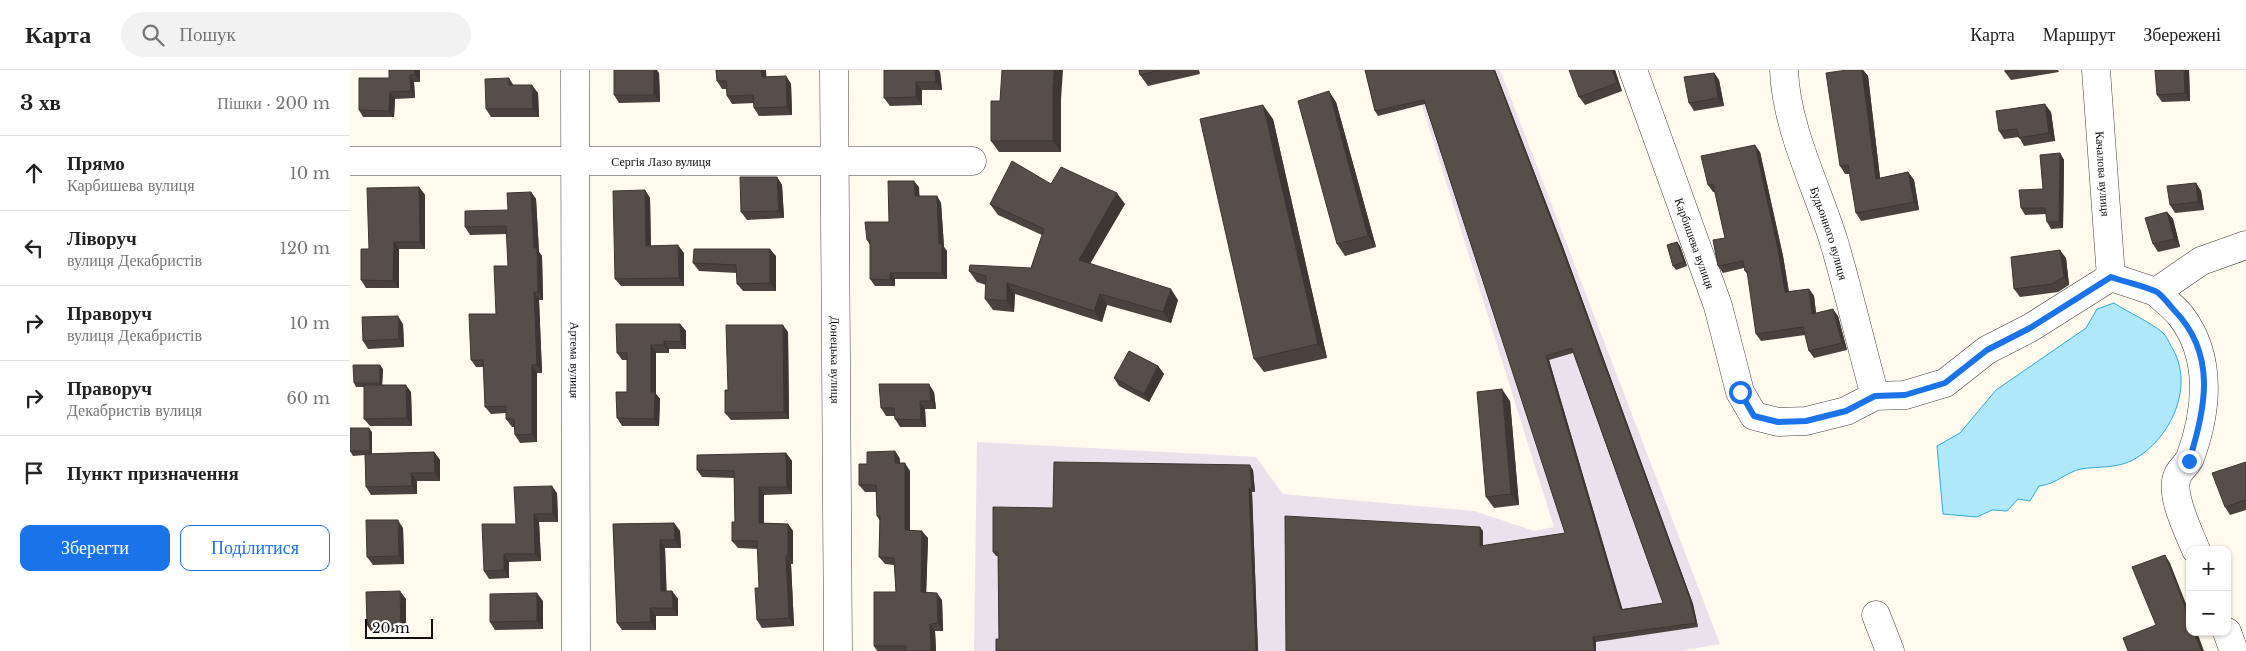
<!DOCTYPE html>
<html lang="uk">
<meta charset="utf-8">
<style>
body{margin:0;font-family:"Libre Baskerville",serif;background:#f2f2f2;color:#222}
.controls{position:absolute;right:15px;bottom:15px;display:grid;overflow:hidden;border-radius:10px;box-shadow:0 1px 4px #0004}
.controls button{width:45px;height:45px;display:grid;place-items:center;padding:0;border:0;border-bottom:1px solid #e0e0e0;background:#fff;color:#222;font:25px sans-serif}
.scale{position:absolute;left:15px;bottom:12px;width:68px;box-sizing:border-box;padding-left:5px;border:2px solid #0e0e0e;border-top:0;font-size:14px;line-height:18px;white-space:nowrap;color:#0e0e0e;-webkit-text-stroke:4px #fff;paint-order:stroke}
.stop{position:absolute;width:15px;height:15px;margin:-11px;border:4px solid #1a73e8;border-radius:50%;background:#fff}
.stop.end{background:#1a73e8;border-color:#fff;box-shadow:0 1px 5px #0008}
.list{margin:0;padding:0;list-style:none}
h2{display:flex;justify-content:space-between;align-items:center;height:65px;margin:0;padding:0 20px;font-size:21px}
h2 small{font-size:16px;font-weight:400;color:#767676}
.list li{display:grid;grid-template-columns:32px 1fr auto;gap:15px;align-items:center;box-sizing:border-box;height:75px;padding:0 20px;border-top:1px solid #e0e0e0}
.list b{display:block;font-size:19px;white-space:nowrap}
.list p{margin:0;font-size:16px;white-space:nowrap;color:#767676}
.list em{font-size:16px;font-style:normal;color:#767676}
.actions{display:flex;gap:10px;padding:15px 20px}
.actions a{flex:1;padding:11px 0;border:1px solid #1a73e8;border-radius:10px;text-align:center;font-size:18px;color:#1a73e8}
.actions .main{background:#1a73e8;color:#fff}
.icon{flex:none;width:28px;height:28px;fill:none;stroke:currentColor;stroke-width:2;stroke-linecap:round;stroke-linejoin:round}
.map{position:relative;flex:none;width:1896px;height:581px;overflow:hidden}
header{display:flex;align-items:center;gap:30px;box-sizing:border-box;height:70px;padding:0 25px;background:#fff;border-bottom:1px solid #e0e0e0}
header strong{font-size:24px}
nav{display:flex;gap:28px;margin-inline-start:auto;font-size:18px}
.search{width:350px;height:45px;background:#f2f2f2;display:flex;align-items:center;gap:12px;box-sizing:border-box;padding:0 18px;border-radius:28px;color:#767676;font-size:19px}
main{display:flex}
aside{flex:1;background:#fff}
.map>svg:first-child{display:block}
</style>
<header>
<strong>Карта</strong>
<div class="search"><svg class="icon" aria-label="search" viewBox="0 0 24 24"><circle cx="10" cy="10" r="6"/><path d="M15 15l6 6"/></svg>Пошук</div>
<nav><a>Карта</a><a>Маршрут</a><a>Збережені</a></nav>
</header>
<main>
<aside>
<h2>3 хв<small>Пішки · 200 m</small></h2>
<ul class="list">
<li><svg class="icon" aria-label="ahead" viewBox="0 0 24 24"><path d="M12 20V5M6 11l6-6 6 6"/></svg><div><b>Прямо</b><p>Карбишева вулиця</p></div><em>10 m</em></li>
<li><svg class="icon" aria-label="left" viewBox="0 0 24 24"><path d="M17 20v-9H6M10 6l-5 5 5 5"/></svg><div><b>Ліворуч</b><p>вулиця Декабристів</p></div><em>120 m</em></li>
<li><svg class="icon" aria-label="right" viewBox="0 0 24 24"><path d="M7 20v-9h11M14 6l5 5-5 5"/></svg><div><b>Праворуч</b><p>вулиця Декабристів</p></div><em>10 m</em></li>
<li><svg class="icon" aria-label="right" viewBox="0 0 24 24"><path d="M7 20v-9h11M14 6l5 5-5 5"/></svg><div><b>Праворуч</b><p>Декабристів вулиця</p></div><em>60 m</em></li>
<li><svg class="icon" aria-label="arrive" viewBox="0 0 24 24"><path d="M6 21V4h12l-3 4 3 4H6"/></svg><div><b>Пункт призначення</b></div></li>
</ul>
<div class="actions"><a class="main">Зберегти</a><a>Поділитися</a></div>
</aside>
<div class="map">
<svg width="1896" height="581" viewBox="0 0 1896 581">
<rect width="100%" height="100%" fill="#fff9ee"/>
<!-- industrial -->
<path fill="#eae1ed" d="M 1061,0 L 1150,0 L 1370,574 L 1330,581 L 624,581 L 627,372 L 906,387 L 933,424 L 1124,441 L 1184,461 L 1204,457 Z"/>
<!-- water -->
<path fill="#afe8fa" stroke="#31aad7" d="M 1764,233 C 1779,243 1799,251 1813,263 C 1816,266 1819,272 1821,276 C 1846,315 1821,369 1783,390 C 1765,399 1749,396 1731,399 C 1716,402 1707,414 1689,416 L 1680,431 L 1668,429 L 1657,441 L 1642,440 L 1627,447 L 1593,444 L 1587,376 L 1610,363 L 1646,320 L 1736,258 L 1747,239 Z"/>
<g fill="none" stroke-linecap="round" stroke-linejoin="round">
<defs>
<g id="minor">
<path id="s1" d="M 225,0 L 226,581"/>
<path id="s2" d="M 484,0 L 488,581"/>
<path id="s3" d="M 1283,0 L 1368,236 L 1390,322 L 1404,346 L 1428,352 L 1456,351 L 1496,341 L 1525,326 L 1555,325 L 1595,313 L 1637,280 L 1680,258 L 1761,207 L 1806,222 L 1851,191 L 1896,175"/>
<path id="s4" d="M 1434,0 C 1436,58 1467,117 1484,172 C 1499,223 1511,275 1525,326"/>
<path id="s5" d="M 1746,0 L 1761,207"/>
<path id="s6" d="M 0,91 L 622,91"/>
<path d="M 1806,222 C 1814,230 1824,237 1831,246 C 1863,288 1857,342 1840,388 C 1837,395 1829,400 1827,407 C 1820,426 1839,462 1846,480"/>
<path d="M 1526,545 L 1540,581"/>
<path d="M 1877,562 L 1884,581"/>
</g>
</defs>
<!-- minor casing -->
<use href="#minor" stroke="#414141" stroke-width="29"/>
<!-- minor -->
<use href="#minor" stroke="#fff" stroke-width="28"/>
</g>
<!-- wall -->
<path fill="#4b423f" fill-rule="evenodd" d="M 70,0 L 70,12 L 64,12 L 65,28 L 45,29 L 44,47 L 13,47 L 9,40 L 39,8 Z
M 366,0 L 416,0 L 416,7 L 436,6 L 441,14 L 442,45 L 409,46 L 404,38 L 404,33 L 382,34 L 377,26 L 377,19 L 372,19 L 367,11 Z
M 534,0 L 590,2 L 592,20 L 572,20 L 572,35 L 540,36 L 534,28 Z
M 789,0 L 849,0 L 850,4 L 798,16 L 790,5 Z
M 1015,0 L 1145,0 L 1213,177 L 1343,534 L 1348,557 L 1246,572 L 936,581 L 1133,461 L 1133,476 L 1215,463 L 1075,34 L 1028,46 L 1025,41 ZM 1223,283 L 1313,533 L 1272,539 L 1199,290 Z
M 1265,0 L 1272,21 L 1235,35 L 1229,27 Z
M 1497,0 L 1513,0 L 1518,6 L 1530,108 L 1558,102 L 1564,110 L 1569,140 L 1511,151 L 1506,143 L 1500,104 L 1495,104 L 1490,96 Z
M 1655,0 L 1708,0 L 1709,2 L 1661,10 L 1655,2 Z
M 1839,0 L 1840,31 L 1812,32 L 1807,25 Z
M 309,3 L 310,32 L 269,33 L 264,25 Z
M 1364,3 L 1369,10 L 1374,36 L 1344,41 L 1339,33 Z
M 164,15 L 188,23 L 189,47 L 141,47 L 136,39 Z
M 711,29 L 711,82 L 649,82 L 641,71 L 650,31 Z
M 986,32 L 1026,177 L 995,186 L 987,174 Z
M 1701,42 L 1705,71 L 1674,76 L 1669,67 L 1654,69 L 1649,61 Z
M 923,49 L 977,288 L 914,302 L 904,289 Z
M 1410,82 L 1433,186 L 1439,222 L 1459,219 L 1464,226 L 1466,243 L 1488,246 L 1497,280 L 1464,288 L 1459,281 L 1455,265 L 1411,271 L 1406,264 L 1398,205 L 1395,201 L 1394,198 L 1373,203 L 1368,196 L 1375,168 L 1365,122 L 1363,122 L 1358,115 Z
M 1710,83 L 1714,90 L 1713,158 L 1701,159 L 1697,152 L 1696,144 L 1675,145 L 1671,138 L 1693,119 Z
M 427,107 L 432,115 L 434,148 L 397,150 L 391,142 Z
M 1846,113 L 1851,121 L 1854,140 L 1825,143 L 1820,135 Z
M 701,114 L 775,134 L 740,193 L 828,230 L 821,253 L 757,235 L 752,252 L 665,224 L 664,242 L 643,240 L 635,229 L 636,215 L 627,212 L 619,201 L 681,198 L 692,165 L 648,145 L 640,134 Z
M 69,117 L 75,125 L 75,179 L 49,179 L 49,218 L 16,218 L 11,210 L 19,179 Z
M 569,117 L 569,126 L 587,126 L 591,133 L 594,177 L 597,181 L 597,209 L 545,209 L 545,216 L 525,216 L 520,209 L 520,175 L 517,170 L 539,152 Z
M 295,120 L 300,128 L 301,176 L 334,183 L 334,216 L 271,216 L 265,209 Z
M 181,122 L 186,129 L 189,182 L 192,186 L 193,230 L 189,230 L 192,303 L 187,303 L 187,372 L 170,373 L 165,365 L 164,357 L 162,357 L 156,349 L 156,343 L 141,344 L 135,337 L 134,297 L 126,297 L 121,290 L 146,244 L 158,196 L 157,164 L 120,165 L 115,157 L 158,140 Z
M 1817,142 L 1823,149 L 1830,177 L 1808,182 L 1803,174 Z
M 1327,172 L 1330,176 L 1337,196 L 1326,200 L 1323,196 Z
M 426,186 L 426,221 L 393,221 L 387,214 L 387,203 L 349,201 L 343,193 Z
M 1716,188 L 1719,215 L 1708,222 L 1670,227 L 1664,219 Z
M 53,254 L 54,277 L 18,279 L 13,271 Z
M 330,254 L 336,261 L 336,279 L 319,279 L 319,283 L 306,283 L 306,324 L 310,329 L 309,356 L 272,356 L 267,348 L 277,322 L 277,290 L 272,290 L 267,283 Z
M 438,262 L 439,349 L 381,350 L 375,343 L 378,320 Z
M 808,296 L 814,304 L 799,332 L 769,316 L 764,308 Z
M 33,299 L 32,315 L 61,322 L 62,356 L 20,356 L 14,349 L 14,317 L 6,317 L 4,313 Z
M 584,322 L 586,339 L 575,339 L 576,357 L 550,357 L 545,349 L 545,346 L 536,346 L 531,338 Z
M 1160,331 L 1169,435 L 1144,438 L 1136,427 Z
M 22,362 L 22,384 L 84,382 L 90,390 L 90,411 L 67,411 L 67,424 L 21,425 L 16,417 L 15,385 L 3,386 L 0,381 Z
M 545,381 L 550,389 L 550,393 L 560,401 L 560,460 L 578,468 L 576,522 L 592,530 L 593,561 L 585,561 L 586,581 L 527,581 L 524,576 L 546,522 L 544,495 L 535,494 L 529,487 L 530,451 L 527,446 L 526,422 L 515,422 L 509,415 L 517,394 Z
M 436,383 L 442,391 L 442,424 L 414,425 L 414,453 L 438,454 L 443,461 L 443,494 L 441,494 L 444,556 L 412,558 L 407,550 L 409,518 L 408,479 L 388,478 L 382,471 L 385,452 L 384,408 L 352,407 L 347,400 Z
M 1896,392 L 1896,440 L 1880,445 L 1875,437 Z
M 903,400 L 905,422 L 902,422 L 908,581 L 649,569 L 648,486 L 646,486 L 643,482 L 703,438 Z
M 207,423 L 208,452 L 189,452 L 191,491 L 159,492 L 159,508 L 139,509 L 134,501 L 166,454 Z
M 324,453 L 330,461 L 331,478 L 315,478 L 316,521 L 322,521 L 328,529 L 328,546 L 306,546 L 306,560 L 272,560 L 267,553 L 263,454 Z
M 53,458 L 54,494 L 23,495 L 17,487 Z
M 56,529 L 56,561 L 22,563 L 17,555 Z
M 193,531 L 193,559 L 145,560 L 140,552 Z"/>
<!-- shaded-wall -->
<path fill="#3d3633" d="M 65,0 L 70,0 L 70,12 L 65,5 Z
M 304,0 L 307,0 L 309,3 L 310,32 L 304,25 Z
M 411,0 L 416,0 L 417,15 L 412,7 Z
M 585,0 L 589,0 L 590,2 L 592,20 L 586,12 Z
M 704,0 L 713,0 L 711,29 L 711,82 L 703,71 L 703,17 Z
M 1144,0 L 1145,0 L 1213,177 L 1343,534 L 1348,557 L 1346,553 Z
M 1262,0 L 1265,0 L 1272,21 L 1267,13 Z
M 1512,0 L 1513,0 L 1518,6 L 1531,116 L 1526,109 Z
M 1834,0 L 1839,0 L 1840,31 L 1835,23 Z
M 1364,3 L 1369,10 L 1374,36 L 1368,28 Z
M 60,5 L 64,12 L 65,28 L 61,21 Z
M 436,6 L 441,14 L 442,45 L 437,37 Z
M 159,8 L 164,16 L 159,15 Z
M 566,12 L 572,20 L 572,35 L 566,27 Z
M 182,15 L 188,23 L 189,47 L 183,39 Z
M 979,21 L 986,32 L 1026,177 L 1018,166 Z
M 40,22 L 45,29 L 44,47 L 39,41 Z
M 1695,34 L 1701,42 L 1705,71 L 1699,63 Z
M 913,35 L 923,49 L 977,288 L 968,274 Z
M 1405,75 L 1410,82 L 1433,186 L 1440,229 L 1435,222 Z
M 1710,83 L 1714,90 L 1713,158 L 1709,152 Z
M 1558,102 L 1564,110 L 1569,140 L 1564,132 Z
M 427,107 L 432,115 L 434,148 L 429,141 Z
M 564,111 L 569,117 L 570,133 L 565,126 Z
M 1846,113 L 1851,121 L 1854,140 L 1848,132 Z
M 69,117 L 75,125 L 75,179 L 70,172 Z
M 295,120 L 300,128 L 301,184 L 296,176 Z
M 181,122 L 186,129 L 189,182 L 192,186 L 193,230 L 188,222 Z
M 767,123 L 775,134 L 736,201 L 729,190 Z
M 587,126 L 591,133 L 594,177 L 597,181 L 597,209 L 592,203 L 589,174 Z
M 1817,142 L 1823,149 L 1830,177 L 1824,169 Z
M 44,172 L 49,179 L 49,218 L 43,211 Z
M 1327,172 L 1330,176 L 1337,196 L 1334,192 Z
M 328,175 L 334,183 L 334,216 L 329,208 Z
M 420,179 L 426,186 L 426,221 L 420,213 Z
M 1710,180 L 1716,188 L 1719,215 L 1714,207 Z
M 540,203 L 545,209 L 545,216 L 540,210 Z
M 657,213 L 665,224 L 664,242 L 657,231 Z
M 821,219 L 828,230 L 821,253 L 813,242 Z
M 1459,219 L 1464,226 L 1467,251 L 1462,244 Z
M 184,222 L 189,230 L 192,303 L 187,295 Z
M 750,224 L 757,235 L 752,252 L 744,241 Z
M 1483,239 L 1488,246 L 1497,280 L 1492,273 Z
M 48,246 L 53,254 L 54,277 L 49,269 Z
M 330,254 L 336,261 L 336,279 L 331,272 Z
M 433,255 L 438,262 L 439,349 L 434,342 Z
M 314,271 L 319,279 L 319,283 L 314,275 Z
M 301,275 L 306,283 L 306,324 L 310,329 L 309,356 L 304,349 L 301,322 Z
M 1196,286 L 1199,290 L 1274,544 L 1271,540 Z
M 30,295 L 33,299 L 32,317 L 30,313 Z
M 182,295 L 187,303 L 187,372 L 182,364 Z
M 808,296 L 814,304 L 799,332 L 794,324 Z
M 579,314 L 584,322 L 586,339 L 581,331 Z
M 56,315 L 61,322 L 62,356 L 57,348 Z
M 1152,319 L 1160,331 L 1169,435 L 1161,424 Z
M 570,331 L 575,339 L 576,357 L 571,350 Z
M 19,358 L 22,362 L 22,385 L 20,381 Z
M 545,381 L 550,389 L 550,401 L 545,393 Z
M 84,382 L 90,390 L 90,411 L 85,403 Z
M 436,383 L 442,391 L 442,424 L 437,417 Z
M 555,393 L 560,401 L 560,468 L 555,460 Z
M 900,395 L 903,400 L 905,422 L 902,418 Z
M 61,403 L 67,411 L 67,424 L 62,416 Z
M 202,416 L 207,423 L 208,452 L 203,444 Z
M 409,417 L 414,425 L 414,460 L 409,453 Z
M 899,418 L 902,422 L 908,581 L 906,581 Z
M 184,444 L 189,452 L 191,491 L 185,484 Z
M 48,450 L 53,458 L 54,494 L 49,486 Z
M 324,453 L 330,461 L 331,478 L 325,470 Z
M 438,454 L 443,461 L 443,494 L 438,486 Z
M 1130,457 L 1133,461 L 1133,481 L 1130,476 Z
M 572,461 L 578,468 L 576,530 L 571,522 Z
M 310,470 L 315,478 L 317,529 L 311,521 Z
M 154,484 L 159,492 L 159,508 L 154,500 Z
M 1815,485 L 1820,493 L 1840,544 L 1840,550 Z
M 436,486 L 441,494 L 444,556 L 439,548 Z
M 50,521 L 56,529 L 56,561 L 51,554 Z
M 322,521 L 328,529 L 328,546 L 323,538 Z
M 187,523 L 193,531 L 193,559 L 187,551 Z
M 587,523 L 592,530 L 593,561 L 588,553 Z
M 300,538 L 306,546 L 306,560 L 301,552 Z
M 580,554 L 585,561 L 586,581 L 581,581 Z
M 1844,562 L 1847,562 L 1854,581 L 1851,581 Z
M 1243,567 L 1246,572 L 1246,581 L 1244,581 Z"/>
<!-- building -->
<path fill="#574d49" stroke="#3d3633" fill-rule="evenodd" d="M 39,0 L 65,0 L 65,5 L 60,5 L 61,21 L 40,22 L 39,41 L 9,40 L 9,8 L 39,8 Z
M 264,0 L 304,0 L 304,25 L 264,25 Z
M 366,0 L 411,0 L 412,7 L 436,6 L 437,37 L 404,38 L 403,25 L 377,26 L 376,11 L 367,11 Z
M 534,0 L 585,0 L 586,12 L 566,12 L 566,27 L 534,28 Z
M 652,0 L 704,0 L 703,17 L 703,71 L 641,71 L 641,31 L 650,31 Z
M 789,0 L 811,0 L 790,5 Z
M 1015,0 L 1144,0 L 1210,173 L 1340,529 L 1346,553 L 1243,567 L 1244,581 L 936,581 L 935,446 L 1130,457 L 1130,476 L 1215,463 L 1074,30 L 1025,41 ZM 1222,278 L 1313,533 L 1271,540 L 1196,286 Z
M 1219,0 L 1262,0 L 1267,13 L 1229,27 Z
M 1497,0 L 1512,0 L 1526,109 L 1558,102 L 1564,132 L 1506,143 L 1498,95 L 1490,96 L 1476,3 Z
M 1655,0 L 1670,0 L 1655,2 Z
M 1805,0 L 1834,0 L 1835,23 L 1807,25 Z
M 1364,3 L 1368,28 L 1339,33 L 1334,7 Z
M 159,8 L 159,15 L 182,15 L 183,39 L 136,39 L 135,9 Z
M 979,21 L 1018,166 L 987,174 L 948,31 Z
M 1695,34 L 1699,63 L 1669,68 L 1667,59 L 1649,61 L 1646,41 Z
M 913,35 L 968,274 L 904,289 L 850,49 Z
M 1405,75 L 1428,179 L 1435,222 L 1459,219 L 1462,244 L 1483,239 L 1492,273 L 1459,281 L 1453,257 L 1406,264 L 1397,201 L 1395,201 L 1393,191 L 1368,196 L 1363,170 L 1375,168 L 1363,114 L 1358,115 L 1351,86 Z
M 1710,83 L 1709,152 L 1697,152 L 1695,138 L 1671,138 L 1669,120 L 1693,119 L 1690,85 Z
M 662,91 L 701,114 L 711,97 L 767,123 L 729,190 L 821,219 L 813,242 L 750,224 L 744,241 L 657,213 L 657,231 L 635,229 L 636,206 L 619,201 L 620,195 L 681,198 L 694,159 L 640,134 Z
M 390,107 L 427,107 L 429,141 L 391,142 Z
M 538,111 L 564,111 L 565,126 L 587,126 L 589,174 L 592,174 L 592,203 L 540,203 L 540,210 L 520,209 L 520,170 L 517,170 L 515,152 L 539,152 Z
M 1846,113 L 1848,132 L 1820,135 L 1817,116 Z
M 69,117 L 70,172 L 44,172 L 43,211 L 11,210 L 11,179 L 19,179 L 17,118 Z
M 295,120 L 296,176 L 328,175 L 329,208 L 265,209 L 263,121 Z
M 181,122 L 184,178 L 187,178 L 188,222 L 184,222 L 187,295 L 182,295 L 182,364 L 165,365 L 164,349 L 156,349 L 156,336 L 135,337 L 133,290 L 121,290 L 119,244 L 146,244 L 144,196 L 158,196 L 156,156 L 115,157 L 115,141 L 158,140 L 157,123 Z
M 1817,142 L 1824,169 L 1803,174 L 1795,148 Z
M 1327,172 L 1334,192 L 1323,196 L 1317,175 Z
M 344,179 L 420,179 L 420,213 L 387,214 L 386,195 L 343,193 Z
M 1710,180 L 1714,207 L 1702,214 L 1664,219 L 1661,187 Z
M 48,246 L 49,269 L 13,271 L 12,247 Z
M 266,254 L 330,254 L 331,272 L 314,271 L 314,275 L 301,275 L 301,322 L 305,322 L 304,349 L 267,348 L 266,322 L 277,322 L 277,283 L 267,283 Z
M 376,255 L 433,255 L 434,342 L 375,343 L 375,320 L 378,320 Z
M 779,281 L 808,296 L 794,324 L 764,308 Z
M 3,295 L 30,295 L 30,313 L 4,313 Z
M 529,314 L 579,314 L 581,331 L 570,331 L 571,350 L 545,349 L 544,338 L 531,338 Z
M 14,315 L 56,315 L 57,348 L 14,349 Z
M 1152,319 L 1161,424 L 1136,427 L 1127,322 Z
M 0,358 L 19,358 L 20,381 L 0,381 Z
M 545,381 L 545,393 L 555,393 L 555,460 L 572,461 L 571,522 L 587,523 L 588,553 L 580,554 L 581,581 L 556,581 L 556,576 L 524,576 L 524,522 L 546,522 L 544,488 L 529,487 L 530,446 L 527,446 L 526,415 L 509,415 L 509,394 L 517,394 L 517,382 Z
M 84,382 L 85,403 L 61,403 L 62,416 L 16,417 L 15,384 Z
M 436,383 L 437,417 L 409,417 L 409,453 L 438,454 L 438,486 L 436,486 L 439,548 L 407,550 L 405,518 L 409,518 L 407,471 L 382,471 L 382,452 L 385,452 L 384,401 L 347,400 L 347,385 Z
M 704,392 L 900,395 L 902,418 L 899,418 L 906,581 L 646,581 L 646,569 L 649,569 L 648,482 L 643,482 L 643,437 L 703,438 Z
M 1896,392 L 1896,430 L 1875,437 L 1862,403 Z
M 202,416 L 203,444 L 184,444 L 185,484 L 154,484 L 154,500 L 134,501 L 132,454 L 166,454 L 164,417 Z
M 16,450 L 48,450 L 49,486 L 17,487 Z
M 324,453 L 325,470 L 310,470 L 311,521 L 322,521 L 323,538 L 300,538 L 301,552 L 267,553 L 263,454 Z
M 1815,485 L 1840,550 L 1840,562 L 1844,562 L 1851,581 L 1802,581 L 1802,580 L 1798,581 L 1778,581 L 1773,568 L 1806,555 L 1782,497 Z
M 50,521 L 51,554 L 17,555 L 16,522 Z
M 187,523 L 187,551 L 140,552 L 140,524 Z"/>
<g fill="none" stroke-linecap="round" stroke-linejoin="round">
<!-- route -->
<path stroke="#1a73e8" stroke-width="6" d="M 1390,322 L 1404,346 L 1428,352 L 1456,351 L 1496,341 L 1525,326 L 1555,325 L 1595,313 L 1637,280 L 1680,258 L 1761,207 C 1775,212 1791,215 1805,221 C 1812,224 1818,234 1824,240 C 1867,284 1856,338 1839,391"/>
</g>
<g text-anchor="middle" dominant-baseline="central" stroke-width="5" stroke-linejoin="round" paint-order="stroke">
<!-- street labels -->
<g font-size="12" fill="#0e0e0e" stroke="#fff">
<text stroke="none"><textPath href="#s6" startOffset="311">Сергія Лазо вулиця</textPath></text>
<text stroke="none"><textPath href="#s5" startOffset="104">Качалова вулиця</textPath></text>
<text stroke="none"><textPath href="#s4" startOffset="170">Будьонного вулиця</textPath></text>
<text stroke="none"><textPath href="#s3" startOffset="184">Карбишева вулиця</textPath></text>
<text stroke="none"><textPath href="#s1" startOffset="290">Артема вулиця</textPath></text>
<text stroke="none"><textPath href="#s2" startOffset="290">Донецька вулиця</textPath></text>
</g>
</g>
</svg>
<div class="controls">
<button>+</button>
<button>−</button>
</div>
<div class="scale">20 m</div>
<div class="stop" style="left:1390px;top:322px"></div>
<div class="stop end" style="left:1839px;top:391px"></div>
</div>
</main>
